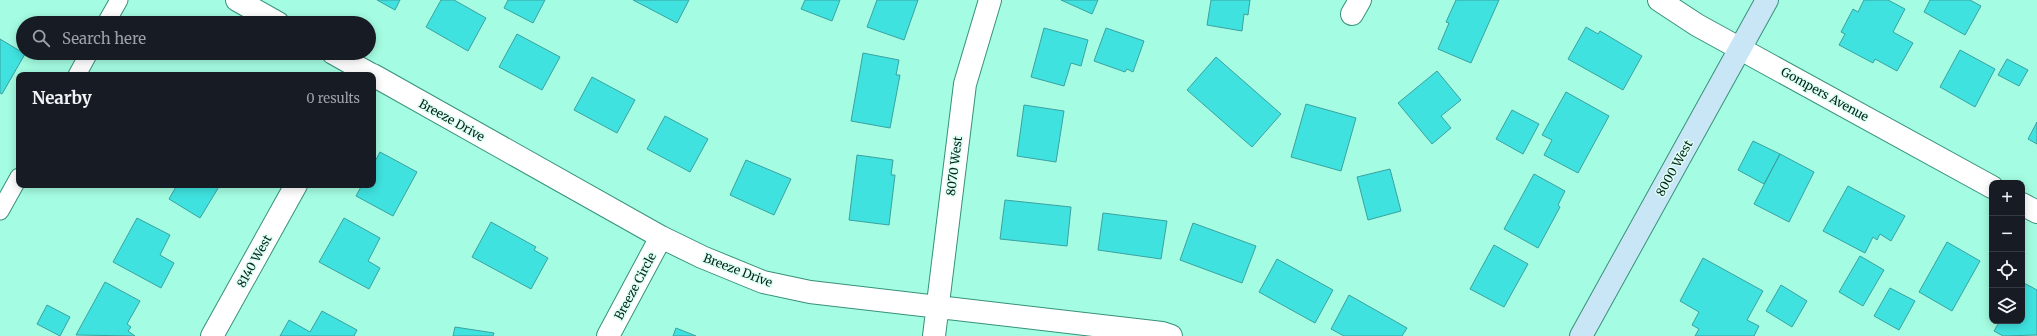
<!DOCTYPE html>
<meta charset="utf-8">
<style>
body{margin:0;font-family:Merriweather,serif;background:#20242c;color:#f1f3f6}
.controls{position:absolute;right:12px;bottom:12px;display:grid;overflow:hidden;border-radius:8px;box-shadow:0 2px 10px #0003}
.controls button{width:36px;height:36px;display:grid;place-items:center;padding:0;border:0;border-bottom:1px solid #363941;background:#171b24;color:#f1f3f6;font:20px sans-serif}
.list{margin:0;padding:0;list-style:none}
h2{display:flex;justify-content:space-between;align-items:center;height:52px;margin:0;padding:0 16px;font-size:17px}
h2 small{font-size:13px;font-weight:400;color:#9ea1a6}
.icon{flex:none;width:22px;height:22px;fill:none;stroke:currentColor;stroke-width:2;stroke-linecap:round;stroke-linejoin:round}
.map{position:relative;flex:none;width:2037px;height:336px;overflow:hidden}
.search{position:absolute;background:#171b24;box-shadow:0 2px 10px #0003;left:16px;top:16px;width:360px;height:44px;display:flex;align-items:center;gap:10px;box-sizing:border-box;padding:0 14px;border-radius:22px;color:#9ea1a6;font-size:15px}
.panel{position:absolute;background:#171b24;box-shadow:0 2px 10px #0003;left:16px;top:72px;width:360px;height:116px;border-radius:8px}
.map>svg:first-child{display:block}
</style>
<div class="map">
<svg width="2037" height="336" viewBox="0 0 2037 336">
<rect width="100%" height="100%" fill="#a4fde2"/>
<!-- building -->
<path fill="#3fe2df" stroke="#3ba2a0" d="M 377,0 L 400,0 L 395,10 Z
M 441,0 L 454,0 L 486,18 L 468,51 L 426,27 Z
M 508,0 L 545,0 L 533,23 L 504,8 Z
M 633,0 L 689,0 L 677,23 Z
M 805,0 L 840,0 L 832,21 L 801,9 Z
M 877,0 L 918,0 L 904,40 L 867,27 Z
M 1061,0 L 1098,0 L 1092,14 Z
M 1211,0 L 1250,0 L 1248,15 L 1244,14 L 1242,31 L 1207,25 Z
M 1456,0 L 1499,0 L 1471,63 L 1438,49 L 1449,23 L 1446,22 Z
M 1864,0 L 1888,0 L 1905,9 L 1893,32 L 1913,43 L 1897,71 L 1875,59 L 1873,63 L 1839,45 L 1845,34 L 1841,32 L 1853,9 L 1858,12 Z
M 1930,0 L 1970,0 L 1981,6 L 1965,35 L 1924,12 Z
M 1586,27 L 1598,34 L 1600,31 L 1642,56 L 1623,90 L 1568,59 Z
M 1044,28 L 1088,40 L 1081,66 L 1071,63 L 1064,86 L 1031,77 Z
M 1106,28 L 1144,41 L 1133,72 L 1127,69 L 1125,72 L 1094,61 Z
M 517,34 L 560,57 L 542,90 L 499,67 Z
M 0,39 L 25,54 L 2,94 L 0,93 Z
M 1960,50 L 1995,69 L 1975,107 L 1940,87 Z
M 863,53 L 899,60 L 896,75 L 900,75 L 890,128 L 851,121 Z
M 1216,57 L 1281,114 L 1252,147 L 1187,90 Z
M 2007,59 L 2028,70 L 2019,86 L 1998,75 Z
M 1437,71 L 1461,100 L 1441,116 L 1451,128 L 1432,144 L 1398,103 Z
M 592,77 L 635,100 L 617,133 L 574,110 Z
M 1566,92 L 1609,116 L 1578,173 L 1544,155 L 1552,140 L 1542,135 Z
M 1306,104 L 1356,118 L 1341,171 L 1291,157 Z
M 1024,105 L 1064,111 L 1056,162 L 1017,156 Z
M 1512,110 L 1539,124 L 1523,154 L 1496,139 Z
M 665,116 L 708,139 L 690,172 L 647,149 Z
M 2037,122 L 2037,144 L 2028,139 Z
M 1753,141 L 1780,154 L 1764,184 L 1738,170 Z
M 380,152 L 417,172 L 393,216 L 356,196 L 362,185 L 373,185 L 373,165 Z
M 1780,154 L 1814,172 L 1789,222 L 1754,204 Z
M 857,155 L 893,160 L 891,175 L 895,175 L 889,225 L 849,220 Z
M 746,160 L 791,179 L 774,215 L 730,195 Z
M 1390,169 L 1401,211 L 1368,220 L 1357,177 Z
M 1534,174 L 1565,191 L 1558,205 L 1560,207 L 1538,248 L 1504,229 Z
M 177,185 L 220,185 L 200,218 L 169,199 Z
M 1848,186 L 1905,216 L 1891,241 L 1880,234 L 1877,240 L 1873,237 L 1865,253 L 1823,231 Z
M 1005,200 L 1071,207 L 1067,246 L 1000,239 Z
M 1103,213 L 1167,221 L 1161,259 L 1098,250 Z
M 137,218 L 170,235 L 160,255 L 174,263 L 161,288 L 113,262 Z
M 344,218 L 380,238 L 368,261 L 380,268 L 369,289 L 319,262 Z
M 491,222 L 536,247 L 534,250 L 548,258 L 531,289 L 472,257 Z
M 1193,223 L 1256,246 L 1242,283 L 1180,260 Z
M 1947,242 L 1980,261 L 1952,311 L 1919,292 Z
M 1494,245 L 1528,264 L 1504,307 L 1470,289 Z
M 1860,256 L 1884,270 L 1863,306 L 1839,292 Z
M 1703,258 L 1763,291 L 1747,320 L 1759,326 L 1754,336 L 1695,336 L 1699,329 L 1692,325 L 1699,312 L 1680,301 Z
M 1277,259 L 1333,290 L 1315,323 L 1259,292 Z
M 105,282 L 140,301 L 127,324 L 131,327 L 128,331 L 135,336 L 76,335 Z
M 2022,282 L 2037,290 L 2037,335 L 2003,336 L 1994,331 L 2000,321 L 2022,321 Z
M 1781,285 L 1807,301 L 1792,327 L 1766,311 Z
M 1890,288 L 1915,301 L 1899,330 L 1874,316 Z
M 1349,295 L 1407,328 L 1402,336 L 1344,336 L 1331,329 Z
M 47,305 L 70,317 L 60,336 L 37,324 Z
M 322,311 L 357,330 L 354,336 L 280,336 L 289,320 L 310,332 Z
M 455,327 L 494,333 L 493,336 L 453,336 Z
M 676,328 L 696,336 L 673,336 Z"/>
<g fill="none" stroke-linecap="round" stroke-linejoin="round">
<defs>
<path id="lane" d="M 106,23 L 119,0
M 77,75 L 89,53
M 0,211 L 19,177"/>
<path id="street" d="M 237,0 L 278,23
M 1659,0 L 1697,25 L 1992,187
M 1352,14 L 1360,0
M 333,53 L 372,75
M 373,75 L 661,237 L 702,257 L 763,282 L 810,292 L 1162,333 L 1171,336
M 2022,204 L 2037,212
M 212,336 L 296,185
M 608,336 L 661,237
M 934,336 L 965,84 L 990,0"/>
<path id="secondary" d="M 1581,336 L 1767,0"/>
</defs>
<!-- lane casing -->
<use href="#lane" stroke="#37917a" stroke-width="19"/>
<!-- street casing -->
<use href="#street" stroke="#37917a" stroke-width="24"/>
<!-- secondary casing -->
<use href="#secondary" stroke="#37917a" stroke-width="24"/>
<!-- lane -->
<use href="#lane" stroke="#fff" stroke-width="17"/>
<!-- street -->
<use href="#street" stroke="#fff" stroke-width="22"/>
<!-- secondary -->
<use href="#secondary" stroke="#c8e6f5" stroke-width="22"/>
</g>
<g text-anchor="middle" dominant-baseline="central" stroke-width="3" stroke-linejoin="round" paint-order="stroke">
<!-- street labels -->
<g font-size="12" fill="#00251c" stroke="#ddfef2">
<text transform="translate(1825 94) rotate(29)">Gompers Avenue</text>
<text transform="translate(452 120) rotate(29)">Breeze Drive</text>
<text transform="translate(954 166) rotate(-83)">8070 West</text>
<text transform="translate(1674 168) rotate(-61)">8000 West</text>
<text transform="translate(254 261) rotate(-61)">8140 West</text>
<text transform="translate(738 270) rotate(21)">Breeze Drive</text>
<text transform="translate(635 286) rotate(-62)">Breeze Circle</text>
</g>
</g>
</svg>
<div class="controls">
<button>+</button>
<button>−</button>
<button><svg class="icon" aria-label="locate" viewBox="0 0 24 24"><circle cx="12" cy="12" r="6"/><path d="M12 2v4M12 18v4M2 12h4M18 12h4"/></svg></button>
<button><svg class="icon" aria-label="layers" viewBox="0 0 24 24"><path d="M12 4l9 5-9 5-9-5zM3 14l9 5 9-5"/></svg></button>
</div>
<div class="search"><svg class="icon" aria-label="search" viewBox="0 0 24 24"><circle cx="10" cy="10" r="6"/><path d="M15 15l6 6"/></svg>Search here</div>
<section class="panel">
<h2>Nearby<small>0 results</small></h2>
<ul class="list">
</ul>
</section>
</div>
